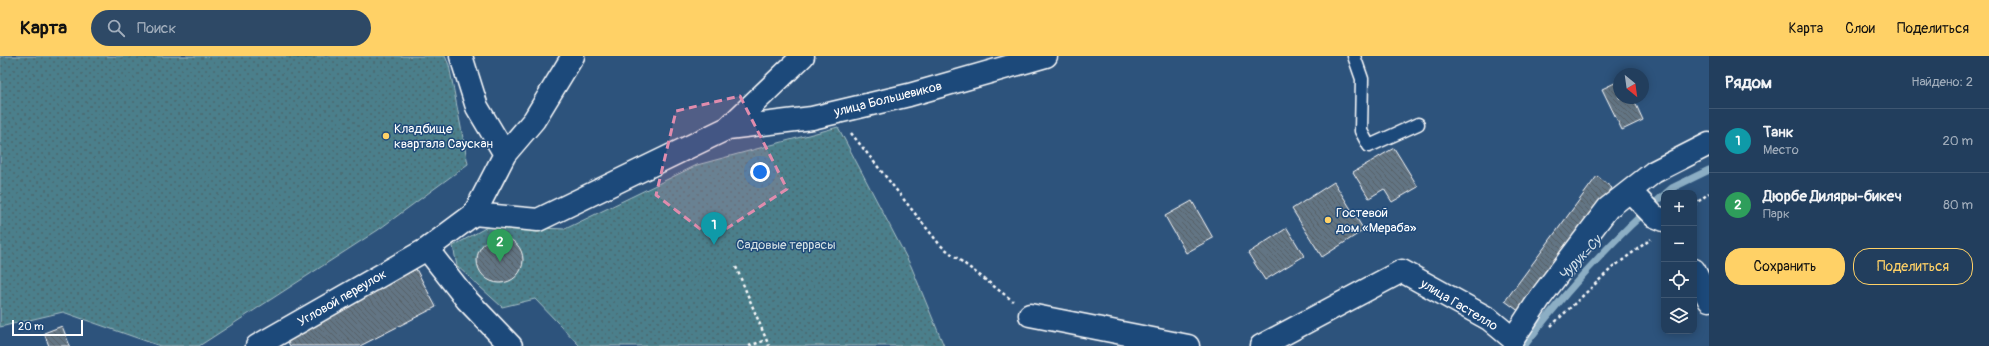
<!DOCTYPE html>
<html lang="ru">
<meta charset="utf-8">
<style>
body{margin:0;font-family:Pangolin,sans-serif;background:#2e4966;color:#f1f3f6}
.controls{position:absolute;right:12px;bottom:12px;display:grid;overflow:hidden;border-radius:8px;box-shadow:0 2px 10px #0003}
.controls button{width:36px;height:36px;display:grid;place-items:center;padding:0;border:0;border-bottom:1px solid #3f5772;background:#223e5d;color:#f1f3f6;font:20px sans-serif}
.compass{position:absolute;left:1613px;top:12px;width:36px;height:36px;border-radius:50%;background:#223e5d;box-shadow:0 2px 10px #0003;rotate:151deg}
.scale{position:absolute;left:12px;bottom:10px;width:71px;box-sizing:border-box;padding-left:4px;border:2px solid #fff;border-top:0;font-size:11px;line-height:14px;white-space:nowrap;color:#fff;-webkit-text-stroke:3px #1f4a7a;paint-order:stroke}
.you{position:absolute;left:760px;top:116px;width:14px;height:14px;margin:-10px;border:3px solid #fff;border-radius:50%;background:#1a73e8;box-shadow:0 0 0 6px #1a73e833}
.badge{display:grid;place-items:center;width:26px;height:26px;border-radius:50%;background:#ffd166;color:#fff;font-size:13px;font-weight:700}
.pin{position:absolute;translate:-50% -33px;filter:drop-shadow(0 1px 2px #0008)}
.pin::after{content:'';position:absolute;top:21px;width:14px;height:12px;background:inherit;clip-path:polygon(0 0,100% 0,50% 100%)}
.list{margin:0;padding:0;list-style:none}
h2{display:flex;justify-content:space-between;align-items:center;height:52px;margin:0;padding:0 16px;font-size:17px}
h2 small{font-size:13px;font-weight:400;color:#a2aebc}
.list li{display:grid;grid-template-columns:26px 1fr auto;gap:12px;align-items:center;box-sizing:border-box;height:64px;padding:0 16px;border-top:1px solid #3f5772}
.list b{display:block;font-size:15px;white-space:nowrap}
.list p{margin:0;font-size:13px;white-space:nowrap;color:#a2aebc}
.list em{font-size:13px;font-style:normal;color:#a2aebc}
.actions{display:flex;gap:8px;padding:12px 16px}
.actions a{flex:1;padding:9px 0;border:1px solid #ffd166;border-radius:16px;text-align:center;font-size:14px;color:#ffd166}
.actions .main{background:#ffd166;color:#111}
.icon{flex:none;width:22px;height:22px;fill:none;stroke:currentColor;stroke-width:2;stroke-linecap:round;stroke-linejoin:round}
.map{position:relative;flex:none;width:1709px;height:290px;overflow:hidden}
header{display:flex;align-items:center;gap:24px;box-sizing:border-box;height:56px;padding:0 20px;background:#ffd166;color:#111}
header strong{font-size:19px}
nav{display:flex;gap:22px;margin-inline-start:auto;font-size:14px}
.search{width:280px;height:36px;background:#2e4966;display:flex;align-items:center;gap:10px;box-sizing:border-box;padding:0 14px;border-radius:22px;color:#a2aebc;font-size:15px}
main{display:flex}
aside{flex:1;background:#223e5d}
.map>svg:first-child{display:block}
</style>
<header>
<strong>Карта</strong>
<div class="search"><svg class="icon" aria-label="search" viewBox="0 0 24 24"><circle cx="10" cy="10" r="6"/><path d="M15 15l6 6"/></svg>Поиск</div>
<nav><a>Карта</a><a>Слои</a><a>Поделиться</a></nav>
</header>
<main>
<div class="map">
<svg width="1709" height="290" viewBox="0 0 1709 290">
<defs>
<pattern id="park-dots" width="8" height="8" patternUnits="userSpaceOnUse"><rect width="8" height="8" fill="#4c7f8b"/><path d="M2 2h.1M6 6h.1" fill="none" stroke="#4c666c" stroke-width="1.8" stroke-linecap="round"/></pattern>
<pattern id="building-back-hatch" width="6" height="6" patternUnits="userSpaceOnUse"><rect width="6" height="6" fill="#647584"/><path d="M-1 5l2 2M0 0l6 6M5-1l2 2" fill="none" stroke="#575e65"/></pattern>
</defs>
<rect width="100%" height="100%" fill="#2d537c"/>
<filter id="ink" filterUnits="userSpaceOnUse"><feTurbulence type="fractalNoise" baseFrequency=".025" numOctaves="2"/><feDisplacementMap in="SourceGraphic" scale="8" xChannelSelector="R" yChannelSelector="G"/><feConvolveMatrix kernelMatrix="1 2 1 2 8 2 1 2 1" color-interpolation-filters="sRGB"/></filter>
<g filter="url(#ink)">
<!-- park -->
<path fill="url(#park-dots)" stroke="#a6bfc5" d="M 0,0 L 445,0 L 449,9 L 468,108 L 378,174 L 199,290 L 160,290 L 63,256 L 0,271 Z
M 838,71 L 911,210 L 944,290 L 580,290 L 535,243 L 502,251 L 457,210 L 453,190 L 489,170 L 565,173 L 697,109 Z"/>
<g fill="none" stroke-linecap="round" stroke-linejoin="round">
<!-- stream -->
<path stroke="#8caec4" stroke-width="7" d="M 1666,137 L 1672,132 L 1709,114
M 1524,290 C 1567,234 1610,185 1664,139"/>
</g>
<!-- building -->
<path fill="url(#building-back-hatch)" stroke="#fff" d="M 1619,25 L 1619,42 L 1633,42 L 1643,64 L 1622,74 L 1602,33 Z
M 1394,92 L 1418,131 L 1392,146 L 1384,133 L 1369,142 L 1353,116 Z
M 1597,120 L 1612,132 L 1520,256 L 1505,245 Z
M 1334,126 L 1364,174 L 1322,201 L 1292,153 Z
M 1192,145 L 1213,182 L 1186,197 L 1165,160 Z
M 1287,172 L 1304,200 L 1265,224 L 1248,197 Z
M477 204a23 23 0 1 1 46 0a23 23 0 1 1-46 0Z
M 416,213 L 436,251 L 360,290 L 290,290 L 286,282 Z
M 62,270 L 70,290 L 49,290 L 44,277 Z"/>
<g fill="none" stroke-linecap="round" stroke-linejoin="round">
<defs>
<path id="lane" d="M 1354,0 L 1362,23 L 1361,75 L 1369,90 L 1418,68"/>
<path id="street" d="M 461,0 L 477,51 L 505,98
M 728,72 L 812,62 L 909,39 L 1046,0
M 1630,135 L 1654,160 L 1664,164
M 474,158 L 505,98 L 534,64 L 573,0
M 427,193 L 467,244 L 511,290
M 1694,214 L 1709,244
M 1030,259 L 1188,290
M 257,290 L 427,193 L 474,158 L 538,164 L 728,72 L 803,0
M 1261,290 L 1402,215 L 1489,263 L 1513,283 L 1540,242 L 1608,152 L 1654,116 L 1709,88"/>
</defs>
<!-- lane casing -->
<use href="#lane" stroke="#fff" stroke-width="15"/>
<!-- street casing -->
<use href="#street" stroke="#fff" stroke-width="25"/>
<!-- path -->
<path stroke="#fff" stroke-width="2.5" stroke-dasharray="3 3" stroke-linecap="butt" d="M 851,77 L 940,189 L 1013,245
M 1694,149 L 1709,137
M 736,211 L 769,290
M 1551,270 L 1612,212 L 1651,183
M 749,290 L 766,284"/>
<!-- lane -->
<use href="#lane" stroke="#1f4a7a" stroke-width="12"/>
<!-- street -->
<use href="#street" stroke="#1f4a7a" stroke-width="22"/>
</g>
</g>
<!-- marked area -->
<path fill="#e08cad" fill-opacity="0.2" stroke="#e08cad" stroke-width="3" stroke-dasharray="8 5" stroke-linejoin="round" d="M 740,40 L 787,133 L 712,182 L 656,139 L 676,55 Z"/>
<!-- markers -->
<g fill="#ffd166" stroke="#1f4a7a" stroke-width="1.5">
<circle cx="386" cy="80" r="4"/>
<circle cx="1328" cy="164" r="4"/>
</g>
<g text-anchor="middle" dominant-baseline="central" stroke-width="3" stroke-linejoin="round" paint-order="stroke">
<!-- street labels -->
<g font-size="13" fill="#fff" stroke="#1f4a7a">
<text transform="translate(888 43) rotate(-14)">улица Большевиков</text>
<text transform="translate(342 242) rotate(-30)">Угловой переулок</text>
<text transform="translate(1459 249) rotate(31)">улица Гастелло</text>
</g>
<!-- poi labels -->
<g font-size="13" fill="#fff" stroke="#1f4a7a" text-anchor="start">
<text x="394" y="73">Кладбище<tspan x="394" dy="15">квартала Саускан</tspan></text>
<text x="1336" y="157">Гостевой<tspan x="1336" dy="15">дом «Мераба»</tspan></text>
</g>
<!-- park labels -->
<g font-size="13" fill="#d2dfe2" stroke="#1f4a7a">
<text x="786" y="189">Садовые террасы</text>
</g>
<!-- water labels -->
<g font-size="14" font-style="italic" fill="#cfdde6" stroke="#1f4a7a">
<text transform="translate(1580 202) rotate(-47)">Чурук-Су</text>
</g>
</g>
</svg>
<div class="controls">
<button>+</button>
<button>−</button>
<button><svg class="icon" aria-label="locate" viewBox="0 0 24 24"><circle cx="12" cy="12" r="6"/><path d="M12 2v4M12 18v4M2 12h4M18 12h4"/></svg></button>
<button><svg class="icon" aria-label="layers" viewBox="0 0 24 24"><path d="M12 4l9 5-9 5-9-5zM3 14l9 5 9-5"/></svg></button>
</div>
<svg class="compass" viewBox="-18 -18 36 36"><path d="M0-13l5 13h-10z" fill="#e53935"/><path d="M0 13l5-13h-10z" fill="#a2aebc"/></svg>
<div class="scale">20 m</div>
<div class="you"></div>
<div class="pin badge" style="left:714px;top:189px;background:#0f9aa8">1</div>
<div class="pin badge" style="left:500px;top:206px;background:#2e9e5b">2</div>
</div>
<aside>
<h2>Рядом<small>Найдено: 2</small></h2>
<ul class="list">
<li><span class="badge" style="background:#0f9aa8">1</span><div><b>Танк</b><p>Место</p></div><em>20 m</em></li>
<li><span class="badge" style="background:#2e9e5b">2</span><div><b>Дюрбе Диляры-бикеч</b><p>Парк</p></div><em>80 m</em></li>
</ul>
<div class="actions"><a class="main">Сохранить</a><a>Поделиться</a></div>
</aside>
</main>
